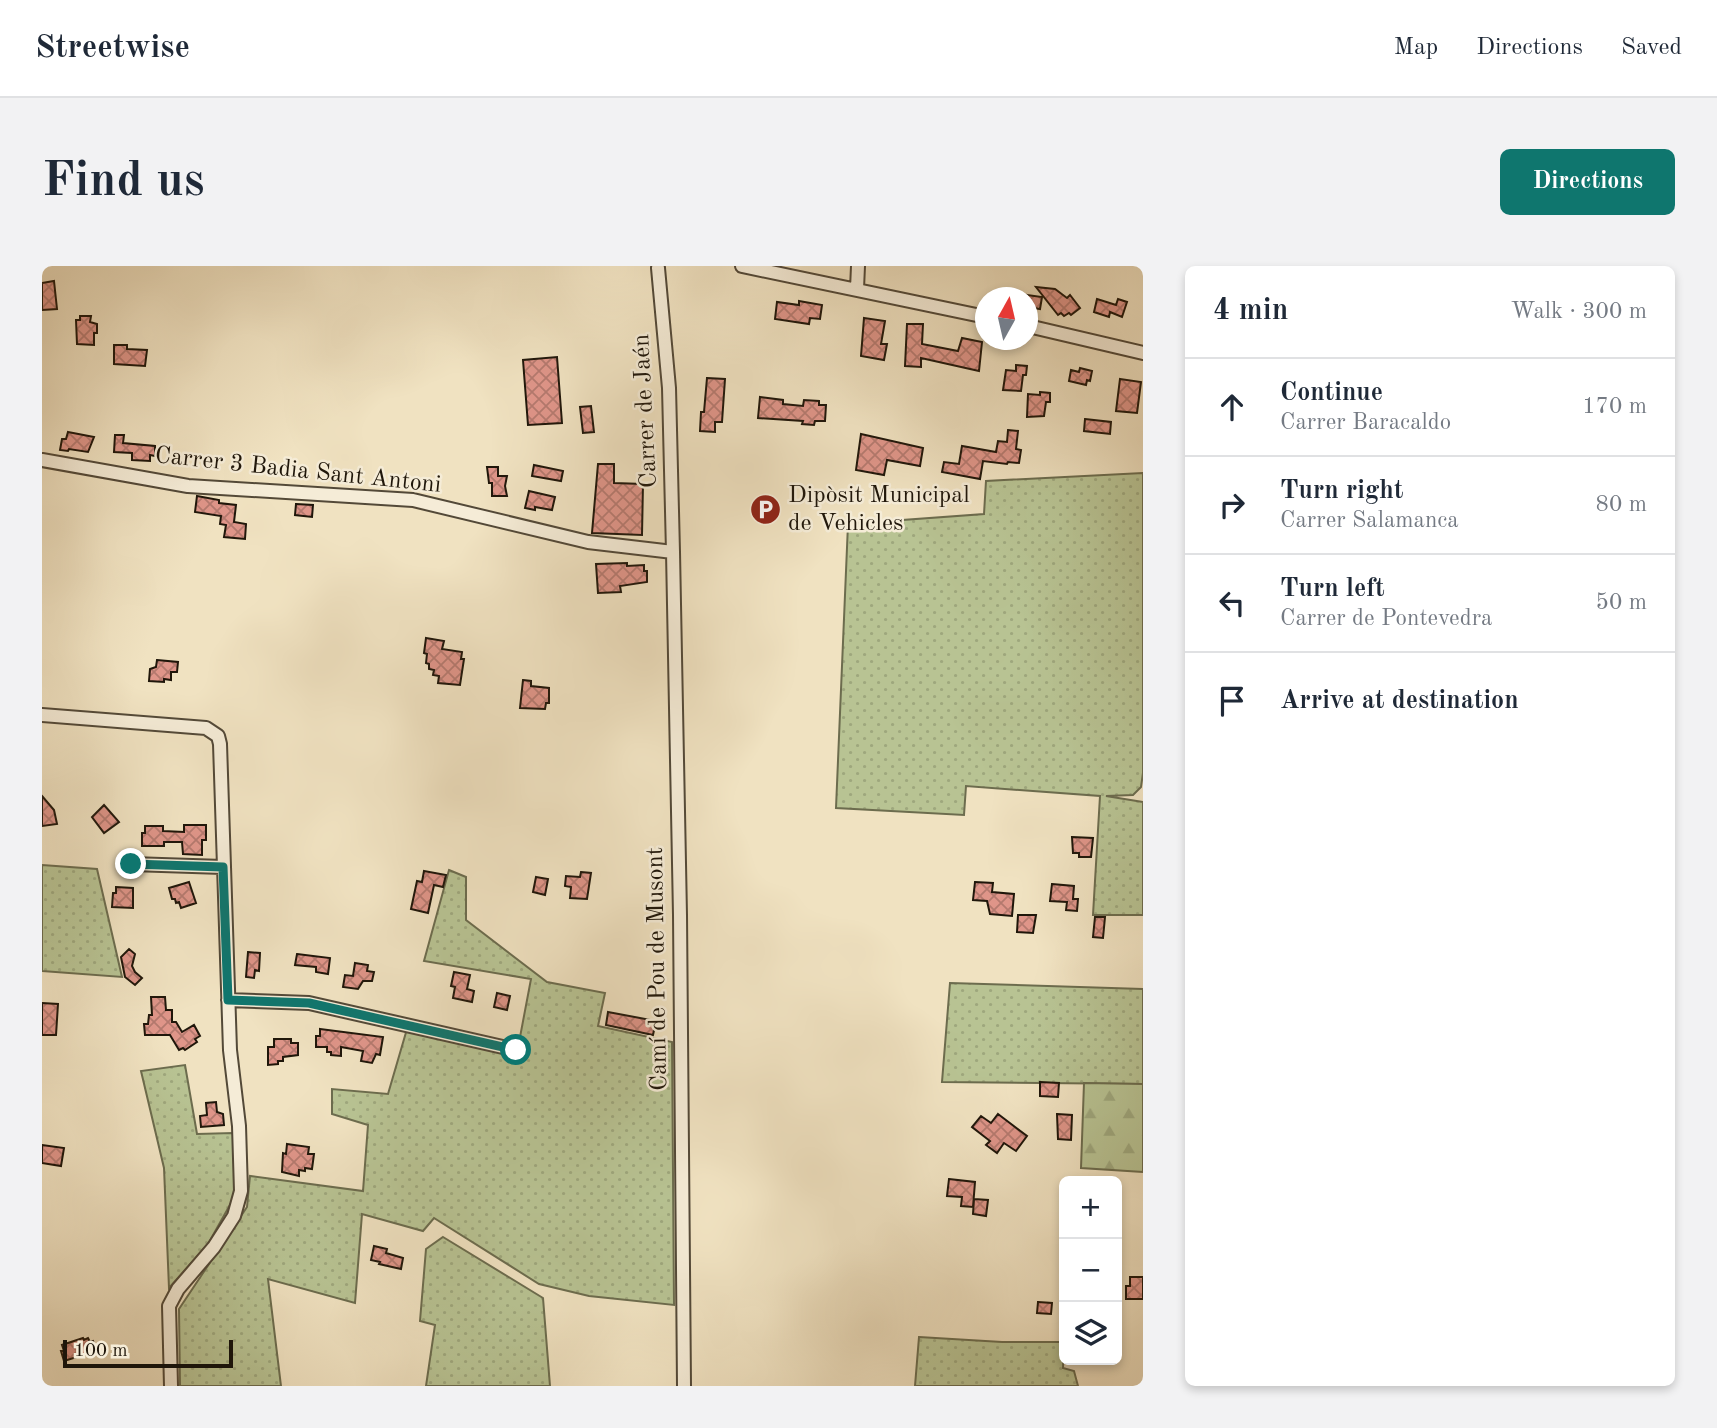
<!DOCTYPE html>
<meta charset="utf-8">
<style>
body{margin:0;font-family:"Old Standard TT",serif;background:#f2f2f3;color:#1f2937}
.controls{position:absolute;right:21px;bottom:21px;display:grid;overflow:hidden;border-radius:10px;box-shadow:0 4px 10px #0003}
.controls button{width:63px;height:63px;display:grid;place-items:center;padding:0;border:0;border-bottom:2px solid #e0e1e3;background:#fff;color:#1f2937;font:35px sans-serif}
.compass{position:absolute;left:933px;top:21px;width:63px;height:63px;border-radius:50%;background:#fff;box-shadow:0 4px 10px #0003;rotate:8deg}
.scale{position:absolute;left:21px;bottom:18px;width:170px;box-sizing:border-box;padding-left:7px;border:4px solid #1f160a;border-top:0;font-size:19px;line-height:24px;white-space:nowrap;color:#1f160a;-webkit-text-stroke:5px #f5ecd7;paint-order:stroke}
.stop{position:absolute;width:21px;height:21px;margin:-16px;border:5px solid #0f766e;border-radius:50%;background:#fff}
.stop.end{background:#0f766e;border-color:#fff;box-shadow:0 2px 7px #0008}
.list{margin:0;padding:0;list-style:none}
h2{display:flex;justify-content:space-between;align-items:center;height:91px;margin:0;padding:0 28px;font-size:30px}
h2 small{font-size:23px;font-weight:400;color:#747a83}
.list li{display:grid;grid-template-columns:46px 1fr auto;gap:21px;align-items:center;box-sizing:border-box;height:98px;padding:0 28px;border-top:2px solid #e0e1e3}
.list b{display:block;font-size:26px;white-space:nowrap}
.list p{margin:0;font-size:23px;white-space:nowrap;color:#747a83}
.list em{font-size:23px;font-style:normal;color:#747a83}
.icon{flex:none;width:38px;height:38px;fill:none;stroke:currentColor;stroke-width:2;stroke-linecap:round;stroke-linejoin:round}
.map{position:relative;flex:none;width:1101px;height:1120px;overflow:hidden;border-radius:10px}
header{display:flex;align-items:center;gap:42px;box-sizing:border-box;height:98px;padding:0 35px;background:#fff;border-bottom:2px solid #e0e1e3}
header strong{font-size:33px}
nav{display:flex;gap:38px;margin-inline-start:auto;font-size:24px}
.intro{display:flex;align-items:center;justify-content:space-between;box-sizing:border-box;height:168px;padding:0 42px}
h1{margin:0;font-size:49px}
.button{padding:18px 32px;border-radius:10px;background:#0f766e;color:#fff;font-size:24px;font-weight:700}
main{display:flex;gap:42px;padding:0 42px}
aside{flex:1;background:#fff;border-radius:10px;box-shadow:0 4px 10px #0003}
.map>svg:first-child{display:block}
</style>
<header>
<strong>Streetwise</strong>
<nav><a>Map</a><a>Directions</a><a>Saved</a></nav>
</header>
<div class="intro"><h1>Find us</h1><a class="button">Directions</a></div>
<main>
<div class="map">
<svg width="1101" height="1120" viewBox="0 0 1101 1120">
<defs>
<pattern id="grass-dots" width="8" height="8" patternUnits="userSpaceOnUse" patternTransform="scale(1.75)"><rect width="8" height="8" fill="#b8c393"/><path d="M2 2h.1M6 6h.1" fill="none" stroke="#9ea77d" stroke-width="1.8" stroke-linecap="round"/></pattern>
<pattern id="forest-firs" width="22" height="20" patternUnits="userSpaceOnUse" patternTransform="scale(1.75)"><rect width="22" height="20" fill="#b8c393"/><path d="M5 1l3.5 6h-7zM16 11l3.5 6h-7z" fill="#9ea77d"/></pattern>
<pattern id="building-cross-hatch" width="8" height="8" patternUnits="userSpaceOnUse" patternTransform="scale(1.75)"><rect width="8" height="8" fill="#df9589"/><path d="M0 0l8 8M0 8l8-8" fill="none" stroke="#b4796e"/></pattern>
</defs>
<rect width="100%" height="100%" fill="#f0e2c1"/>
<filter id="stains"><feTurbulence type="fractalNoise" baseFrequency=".00286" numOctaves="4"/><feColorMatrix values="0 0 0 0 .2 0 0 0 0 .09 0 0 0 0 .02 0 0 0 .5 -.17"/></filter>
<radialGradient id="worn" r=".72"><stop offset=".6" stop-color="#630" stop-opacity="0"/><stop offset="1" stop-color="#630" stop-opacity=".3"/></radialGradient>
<!-- grass -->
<path fill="url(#grass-dots)" stroke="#6c6c4e" stroke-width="2" d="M 1101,207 L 1101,507 L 1099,521 L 1091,529 L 1064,530 L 1101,536 L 1101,649 L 1051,649 L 1058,530 L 924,520 L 922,549 L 794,542 L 806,258 L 942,248 L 944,215 Z
M 0,599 L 55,603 L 80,711 L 0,705 Z
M 407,604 L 424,611 L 424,654 L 505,716 L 563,727 L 556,760 L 630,776 L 632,1039 L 547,1030 L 497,1018 L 392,952 L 381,965 L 320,948 L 313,1037 L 226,1013 L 239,1120 L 138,1120 L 137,1043 L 205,941 L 208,910 L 321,925 L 326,859 L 290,848 L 290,823 L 346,828 L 365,763 L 475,787 L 489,713 L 382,695 Z
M 908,717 L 1101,723 L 1101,818 L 900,816 Z
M 143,799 L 155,868 L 191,867 L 193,930 L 166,978 L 127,1022 L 122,902 L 99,805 Z
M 401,971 L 501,1032 L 508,1120 L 384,1120 L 393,1059 L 378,1055 L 384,983 Z
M 877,1071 L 960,1076 L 1022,1076 L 1021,1102 L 1032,1105 L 1036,1120 L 873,1120 Z"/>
<!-- forest -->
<path fill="url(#forest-firs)" stroke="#6c6c4e" stroke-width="2" d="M 1042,817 L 1101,818 L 1101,906 L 1039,902 Z"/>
<!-- building -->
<path fill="url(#building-cross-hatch)" stroke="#1f160a" stroke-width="2" d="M 12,15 L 15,43 L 0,44 L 0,17 Z
M 994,21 L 1013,23 L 1025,32 L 1028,29 L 1038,42 L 1029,49 L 1027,47 L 1022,50 L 1019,47 L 1016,49 Z
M 985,29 L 1000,31 L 998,43 L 985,41 Z
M 1055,33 L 1074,39 L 1076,33 L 1085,36 L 1080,51 L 1068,46 L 1067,51 L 1052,46 Z
M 757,35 L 780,39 L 778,53 L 768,52 L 767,58 L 733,53 L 735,36 L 757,39 Z
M 38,50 L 49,50 L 48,56 L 55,58 L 55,67 L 52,67 L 52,79 L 35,78 L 34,54 L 38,54 Z
M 822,52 L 843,55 L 839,78 L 845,78 L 842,94 L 819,90 Z
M 865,58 L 881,58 L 880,78 L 916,85 L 920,72 L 940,76 L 937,105 L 879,92 L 879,101 L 863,100 Z
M 72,79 L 85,79 L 85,83 L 105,84 L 103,100 L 72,98 Z
M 515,91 L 520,157 L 486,159 L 481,94 Z
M 974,99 L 985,100 L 984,109 L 981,109 L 979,125 L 961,124 L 964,104 L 974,105 Z
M 1038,102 L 1050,105 L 1048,115 L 1045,114 L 1044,119 L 1027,115 L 1029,104 L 1037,106 Z
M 665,112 L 683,113 L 680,156 L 673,156 L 673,166 L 658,165 L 659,146 L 662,146 Z
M 1078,113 L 1099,116 L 1095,147 L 1074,145 Z
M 998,126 L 1008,127 L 1008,136 L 1004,136 L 1002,150 L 985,151 L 986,128 L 998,129 Z
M 718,131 L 741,134 L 741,138 L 761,140 L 762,134 L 777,135 L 777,139 L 784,139 L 783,155 L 773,155 L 772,159 L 760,158 L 761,155 L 716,152 Z
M 549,140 L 552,166 L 541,167 L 538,141 Z
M 1043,153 L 1069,156 L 1068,168 L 1042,165 Z
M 966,164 L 976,165 L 974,183 L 979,184 L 977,197 L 966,196 L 965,198 L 941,195 L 938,213 L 900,206 L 902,196 L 917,198 L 920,180 L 954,186 L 956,175 L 965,176 Z
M 26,166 L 52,171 L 46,186 L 27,183 L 26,185 L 18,184 L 20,173 L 24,173 Z
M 819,168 L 881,182 L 878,200 L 845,194 L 842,209 L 814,204 Z
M 73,169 L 82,169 L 81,177 L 113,180 L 113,190 L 108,189 L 108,195 L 90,194 L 90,187 L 72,186 Z
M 556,198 L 572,198 L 572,217 L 601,218 L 600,269 L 550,267 Z
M 492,199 L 521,205 L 519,215 L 490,210 Z
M 445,201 L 456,201 L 456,210 L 465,210 L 463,220 L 465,230 L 450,230 L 450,217 L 447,217 Z
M 487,225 L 513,231 L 510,244 L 493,241 L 493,244 L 483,242 Z
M 155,230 L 177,234 L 177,237 L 194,239 L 192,256 L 204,258 L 203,273 L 182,271 L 184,259 L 178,258 L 179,250 L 153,246 Z
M 254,238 L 271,239 L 270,251 L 253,249 Z
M 585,297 L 585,300 L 602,299 L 602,305 L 605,305 L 605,316 L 578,320 L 579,326 L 556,327 L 554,298 Z
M 384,372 L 402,375 L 400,383 L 420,386 L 419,393 L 422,393 L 418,419 L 396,417 L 397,410 L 391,409 L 392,404 L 387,403 L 387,398 L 384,397 L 385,388 L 382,387 Z
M 115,394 L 136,396 L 135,406 L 129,406 L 129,414 L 122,413 L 122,416 L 107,415 L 108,403 L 114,401 Z
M 481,414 L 489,415 L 489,420 L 507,422 L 507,437 L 504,437 L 503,443 L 478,442 Z
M 0,530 L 12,544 L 15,558 L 0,560 Z
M 62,539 L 77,556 L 62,567 L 50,551 Z
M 142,559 L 164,559 L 164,574 L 160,574 L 160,589 L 141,588 L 140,576 L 122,576 L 122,580 L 100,580 L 100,567 L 103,567 L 103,560 L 121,560 L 121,565 L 142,566 Z
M 1030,571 L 1051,572 L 1049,591 L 1037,591 L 1037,587 L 1031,587 Z
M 382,605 L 404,609 L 401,621 L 392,619 L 386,647 L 369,643 L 375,615 L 380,616 Z
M 539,606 L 549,607 L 545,633 L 528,632 L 529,621 L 523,620 L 524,610 L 538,611 Z
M 494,611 L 506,613 L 503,629 L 491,626 Z
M 147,616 L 154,637 L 139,642 L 137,636 L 134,637 L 133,633 L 130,633 L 127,622 Z
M 933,616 L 951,617 L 950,626 L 972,628 L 970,650 L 948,648 L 945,635 L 931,634 Z
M 1010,618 L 1032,620 L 1031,633 L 1036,633 L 1035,645 L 1024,644 L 1025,636 L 1008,635 Z
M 74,621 L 91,622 L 91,642 L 70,641 L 71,627 L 74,627 Z
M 976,649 L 994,649 L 991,667 L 975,666 Z
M 1053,651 L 1063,651 L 1061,672 L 1051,671 Z
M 87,683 L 93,688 L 90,700 L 93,706 L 100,712 L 93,719 L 83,711 L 79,691 Z
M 206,686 L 218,687 L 217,705 L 213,704 L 212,712 L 204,711 Z
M 255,688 L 288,692 L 286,708 L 274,706 L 274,701 L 253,699 Z
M 313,697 L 326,699 L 325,705 L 332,706 L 330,715 L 321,715 L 316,723 L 301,721 L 303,709 L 311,710 Z
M 412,706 L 428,709 L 425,723 L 432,725 L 430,736 L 411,732 L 413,721 L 409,720 Z
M 455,727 L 468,730 L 465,744 L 452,741 Z
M 109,731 L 123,731 L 124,744 L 130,744 L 130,756 L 134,756 L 140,766 L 152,759 L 158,770 L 153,773 L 155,776 L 143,784 L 141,782 L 137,784 L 128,769 L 103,769 L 102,758 L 106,758 L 107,749 L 110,749 Z
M 0,737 L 16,738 L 14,769 L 0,769 Z
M 566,746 L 614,755 L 611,769 L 564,759 Z
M 278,763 L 341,771 L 338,789 L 334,788 L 330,797 L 319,795 L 321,785 L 299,781 L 299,790 L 289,789 L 289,786 L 285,786 L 285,781 L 274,781 L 274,770 L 278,770 Z
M 232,773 L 249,773 L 249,777 L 256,777 L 256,789 L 241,791 L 241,795 L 236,795 L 236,798 L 226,799 L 226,781 L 232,781 Z
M 998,816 L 1017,817 L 1016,831 L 998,830 Z
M 174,836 L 175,846 L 181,848 L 182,859 L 159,861 L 158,850 L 165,849 L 164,837 Z
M 956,848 L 985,870 L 974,885 L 962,877 L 955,887 L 944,879 L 948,875 L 930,861 L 939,850 L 949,857 Z
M 1015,848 L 1030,849 L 1029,874 L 1016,873 Z
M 245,878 L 267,881 L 266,888 L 272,888 L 270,903 L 263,902 L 263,905 L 257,904 L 257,910 L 240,906 L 241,887 L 244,888 Z
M 0,879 L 22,882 L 19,900 L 0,897 Z
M 907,913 L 933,916 L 931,941 L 919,940 L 920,931 L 905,930 Z
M 932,933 L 946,934 L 944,950 L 931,948 Z
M 332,980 L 345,983 L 344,987 L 361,992 L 359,1003 L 337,998 L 338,996 L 329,994 Z
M 1088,1011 L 1101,1011 L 1101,1033 L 1084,1033 L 1084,1020 L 1088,1020 Z
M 996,1036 L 1010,1037 L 1009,1048 L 995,1047 Z
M 41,1072 L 42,1074 L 46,1072 L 48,1076 L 51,1075 L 54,1085 L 22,1095 L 19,1085 L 22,1085 L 20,1079 Z"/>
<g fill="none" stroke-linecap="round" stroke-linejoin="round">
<defs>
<path id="minor" d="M 700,0 L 944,51
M 616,2 L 627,122 L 631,286 L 638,649 L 642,1120
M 815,23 L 816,0
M 986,60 L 1101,87
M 0,194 L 146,220 L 371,234 L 546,276 L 631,286
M 0,449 L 164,462 L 176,470 L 178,478 L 188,784 L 197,860 L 199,925 L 192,950 L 172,981 L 136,1023 L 127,1040 L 129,1120
M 89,598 L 181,601
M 186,734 L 267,737 L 474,784"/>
</defs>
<!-- minor casing -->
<use href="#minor" stroke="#534938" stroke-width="16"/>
<!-- minor -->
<use href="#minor" stroke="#f5ecd7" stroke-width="12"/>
</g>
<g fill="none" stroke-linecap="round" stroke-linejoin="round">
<!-- route -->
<path stroke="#0f766e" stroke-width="9" d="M 89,598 L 181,601 L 186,734 L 267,737 L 474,784"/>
</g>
<!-- icons -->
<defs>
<symbol id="parking-disc" viewBox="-11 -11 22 22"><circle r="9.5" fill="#8f2418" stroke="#f5ecd7"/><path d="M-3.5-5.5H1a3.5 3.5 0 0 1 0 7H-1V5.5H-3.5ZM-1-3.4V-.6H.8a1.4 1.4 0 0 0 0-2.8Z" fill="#fff"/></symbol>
</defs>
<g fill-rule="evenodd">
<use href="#parking-disc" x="706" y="226" width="35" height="35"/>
</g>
<g text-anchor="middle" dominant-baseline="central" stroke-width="5" stroke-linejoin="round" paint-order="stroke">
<!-- street labels -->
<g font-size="24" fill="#1f160a" stroke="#f5ecd7">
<text transform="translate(604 145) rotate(-93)">Carrer de Jaén</text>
<text transform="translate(256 205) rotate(6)">Carrer 3 Badia Sant Antoni</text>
<text transform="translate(616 703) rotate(-91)">Camí de Pou de Musont</text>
</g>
<!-- poi labels -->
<g font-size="24" fill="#1f160a" stroke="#f5ecd7" text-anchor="start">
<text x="746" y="230">Dipòsit Municipal<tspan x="746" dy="28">de Vehicles</tspan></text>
</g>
</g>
<rect width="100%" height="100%" filter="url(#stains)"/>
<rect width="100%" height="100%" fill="url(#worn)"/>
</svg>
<div class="controls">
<button>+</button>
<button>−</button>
<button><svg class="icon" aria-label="layers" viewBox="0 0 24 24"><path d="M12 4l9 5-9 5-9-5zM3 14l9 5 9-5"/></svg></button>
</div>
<svg class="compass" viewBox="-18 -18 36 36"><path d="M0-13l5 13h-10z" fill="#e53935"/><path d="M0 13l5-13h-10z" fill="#747a83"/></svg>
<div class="scale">100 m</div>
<div class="stop" style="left:474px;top:784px"></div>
<div class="stop end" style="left:89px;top:598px"></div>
</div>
<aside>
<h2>4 min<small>Walk · 300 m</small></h2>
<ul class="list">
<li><svg class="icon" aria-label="ahead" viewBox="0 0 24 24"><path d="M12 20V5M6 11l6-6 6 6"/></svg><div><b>Continue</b><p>Carrer Baracaldo</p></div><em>170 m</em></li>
<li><svg class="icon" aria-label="right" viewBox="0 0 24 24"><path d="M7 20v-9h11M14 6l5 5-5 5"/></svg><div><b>Turn right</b><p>Carrer Salamanca</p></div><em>80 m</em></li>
<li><svg class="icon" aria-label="left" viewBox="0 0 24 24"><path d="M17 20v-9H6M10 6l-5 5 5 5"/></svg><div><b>Turn left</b><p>Carrer de Pontevedra</p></div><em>50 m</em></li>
<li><svg class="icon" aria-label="arrive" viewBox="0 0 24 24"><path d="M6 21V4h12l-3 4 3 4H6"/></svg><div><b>Arrive at destination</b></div></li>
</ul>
</aside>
</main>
